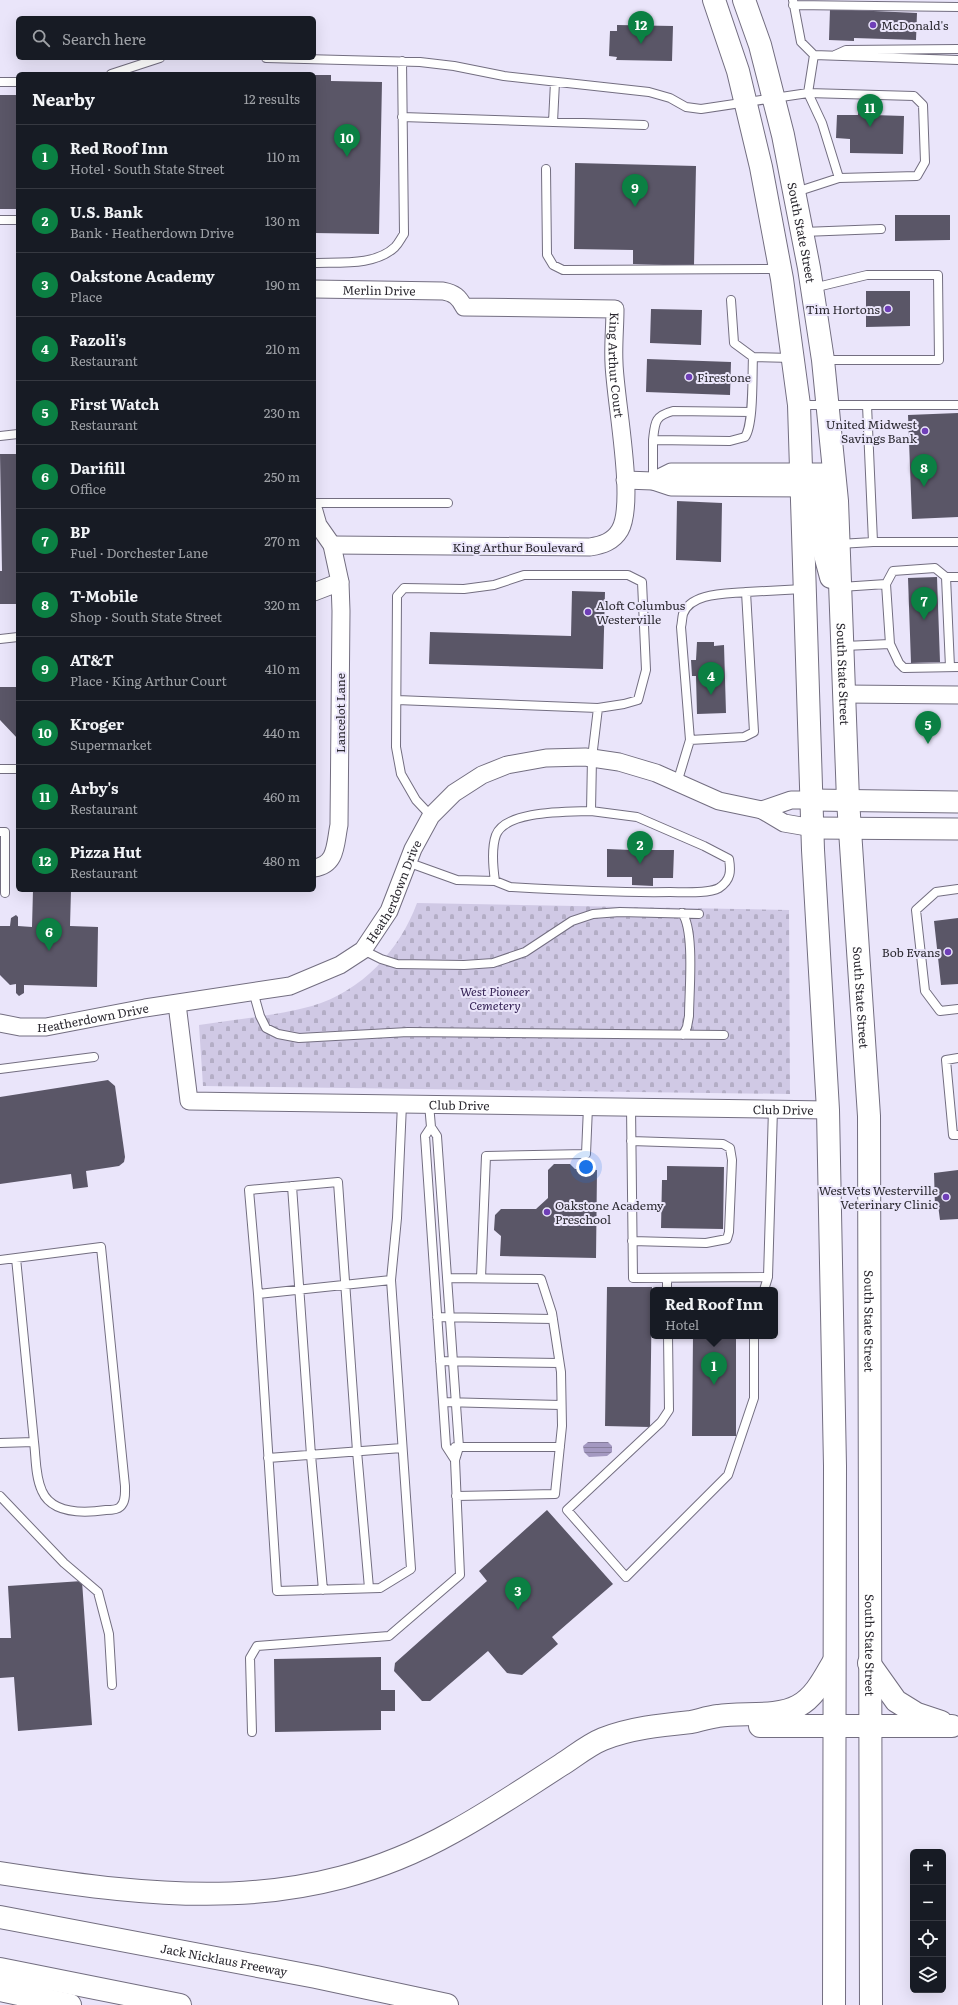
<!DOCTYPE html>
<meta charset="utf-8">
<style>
body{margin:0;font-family:Literata,serif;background:#242831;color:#f1f3f6}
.controls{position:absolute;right:12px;bottom:12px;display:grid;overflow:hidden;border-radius:6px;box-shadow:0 4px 16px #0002}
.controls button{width:36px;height:36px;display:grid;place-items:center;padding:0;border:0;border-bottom:1px solid #363941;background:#171b24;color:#f1f3f6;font:20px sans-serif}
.you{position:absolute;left:586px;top:1167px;width:14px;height:14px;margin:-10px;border:3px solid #fff;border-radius:50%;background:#1a73e8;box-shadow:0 0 0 6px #1a73e833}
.badge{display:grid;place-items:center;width:26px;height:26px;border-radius:50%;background:#0b8043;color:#fff;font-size:13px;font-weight:700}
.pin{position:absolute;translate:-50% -33px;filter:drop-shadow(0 1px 2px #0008)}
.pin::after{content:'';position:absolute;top:21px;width:14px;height:12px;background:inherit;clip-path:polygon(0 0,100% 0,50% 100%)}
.popup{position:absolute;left:650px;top:1287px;width:128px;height:52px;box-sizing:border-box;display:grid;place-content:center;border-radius:6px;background:#171b24;filter:drop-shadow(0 1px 3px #0005);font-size:13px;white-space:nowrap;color:#9ea1a6}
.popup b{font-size:15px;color:#f1f3f6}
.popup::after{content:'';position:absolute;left:50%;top:100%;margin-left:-8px;border:8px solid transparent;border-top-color:#171b24}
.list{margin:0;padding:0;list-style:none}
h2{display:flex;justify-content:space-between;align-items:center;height:52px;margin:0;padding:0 16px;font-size:17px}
h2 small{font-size:13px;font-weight:400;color:#9ea1a6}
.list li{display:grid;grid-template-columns:26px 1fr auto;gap:12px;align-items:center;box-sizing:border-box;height:64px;padding:0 16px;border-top:1px solid #363941}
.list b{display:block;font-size:15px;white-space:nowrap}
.list p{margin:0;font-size:13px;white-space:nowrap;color:#9ea1a6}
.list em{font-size:13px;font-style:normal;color:#9ea1a6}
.icon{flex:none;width:22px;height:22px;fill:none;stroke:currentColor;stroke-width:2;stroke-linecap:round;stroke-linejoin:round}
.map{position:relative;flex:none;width:958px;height:2005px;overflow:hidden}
.search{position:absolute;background:#171b24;box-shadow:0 4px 16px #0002;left:16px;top:16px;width:300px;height:44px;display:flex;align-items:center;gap:10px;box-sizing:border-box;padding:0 14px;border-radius:6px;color:#9ea1a6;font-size:15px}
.panel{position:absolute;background:#171b24;box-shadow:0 4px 16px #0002;left:16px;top:72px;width:300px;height:820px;border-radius:6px}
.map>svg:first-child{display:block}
</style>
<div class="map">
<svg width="958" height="2005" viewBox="0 0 958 2005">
<defs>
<pattern id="cemetery-stones" width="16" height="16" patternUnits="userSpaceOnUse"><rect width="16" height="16" fill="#d0c9e5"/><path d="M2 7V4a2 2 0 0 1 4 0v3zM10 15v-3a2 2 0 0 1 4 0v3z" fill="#b3adc5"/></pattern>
<pattern id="water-rules" width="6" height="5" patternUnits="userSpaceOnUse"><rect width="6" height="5" fill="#a499c1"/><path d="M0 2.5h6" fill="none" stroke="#867d9d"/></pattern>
</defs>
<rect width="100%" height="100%" fill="#eae5fa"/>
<!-- cemetery -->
<path fill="url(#cemetery-stones)" d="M 417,903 L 789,910 L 790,1094 L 203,1086 L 199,1025 C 236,1019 276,1016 312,1006 C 361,992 400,950 417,903 Z"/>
<!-- water -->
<path fill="url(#water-rules)" d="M 588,1442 L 608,1442 L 612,1446 L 612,1452 L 607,1456 L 589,1457 L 584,1452 L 583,1446 Z"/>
<!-- building -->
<path fill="#5a5667" d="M 830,9 L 917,13 L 916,40 L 854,38 L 854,41 L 829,40 Z
M 617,25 L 673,26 L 672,61 L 616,60 L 617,57 L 609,56 L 610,31 L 617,31 Z
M 314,75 L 331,75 L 331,81 L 382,82 L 379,234 L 314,233 Z
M 0,95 L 18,95 L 18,209 L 0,209 Z
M 859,102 L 873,102 L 873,115 L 904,116 L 903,154 L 850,153 L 850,139 L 836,138 L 837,115 L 858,115 Z
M 575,163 L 696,166 L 694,266 L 633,264 L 633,250 L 574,249 Z
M 895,215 L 950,215 L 950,240 L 895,241 Z
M 866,291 L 910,291 L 910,326 L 866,327 Z
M 651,309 L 702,310 L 701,345 L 650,343 Z
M 647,359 L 731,362 L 730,395 L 646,392 Z
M 958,413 L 958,517 L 912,519 L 908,415 Z
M 0,454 L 18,454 L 18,604 L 0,604 L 0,571 L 2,571 Z
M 677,501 L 722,503 L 721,562 L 676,560 Z
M 937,577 L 940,662 L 911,663 L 908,578 Z
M 572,591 L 605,592 L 603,669 L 429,664 L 430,632 L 571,636 Z
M 697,642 L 714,642 L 714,646 L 724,645 L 726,713 L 697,714 L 696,676 L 692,676 L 691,660 L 696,660 Z
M 0,687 L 18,687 L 18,739 L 0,720 Z
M 631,846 L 649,846 L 649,850 L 674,850 L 673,878 L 653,878 L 653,886 L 632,885 L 632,877 L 607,877 L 607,849 L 631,850 Z
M 33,890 L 71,890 L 70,926 L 98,927 L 97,987 L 24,985 L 24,993 L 19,996 L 16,993 L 16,984 L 10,985 L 0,975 L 0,926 L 10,926 L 11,918 L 16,915 L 18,917 L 18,926 L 32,927 Z
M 958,918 L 958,984 L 941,985 L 934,921 Z
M 108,1080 L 115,1086 L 125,1157 L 124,1162 L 119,1166 L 86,1171 L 88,1187 L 73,1189 L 71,1174 L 0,1184 L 0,1097 Z
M 554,1164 L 570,1164 L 575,1169 L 597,1170 L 596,1258 L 500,1256 L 501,1236 L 494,1230 L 495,1215 L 501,1209 L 536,1209 L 548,1198 L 548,1170 Z
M 667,1166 L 724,1167 L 723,1229 L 661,1228 L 662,1180 L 667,1180 Z
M 958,1170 L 958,1219 L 940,1220 L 938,1205 L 935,1206 L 934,1173 Z
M 607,1287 L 652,1287 L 650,1427 L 605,1426 Z
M 693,1336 L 736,1336 L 736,1436 L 692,1436 Z
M 547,1510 L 613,1584 L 552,1637 L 558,1644 L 522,1675 L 507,1673 L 488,1651 L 430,1701 L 422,1701 L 394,1671 L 395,1663 L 487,1581 L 479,1571 Z
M 82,1581 L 92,1725 L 18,1731 L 14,1677 L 0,1678 L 0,1638 L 11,1638 L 8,1586 Z
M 381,1657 L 381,1690 L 395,1690 L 395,1711 L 381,1711 L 381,1730 L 275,1732 L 274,1659 Z"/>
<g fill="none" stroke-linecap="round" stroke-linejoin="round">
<defs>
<path id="service" d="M 793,0 L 801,42 L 814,55 L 958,60
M 793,5 L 958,7
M 814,55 L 808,93 L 822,123 L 839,178
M 835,55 L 846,50 L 958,49
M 266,58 L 420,62 L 454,66 L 504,76 L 649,92 L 670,98 L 686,107 L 701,109 L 808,93 L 914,96 L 923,105 L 925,162 L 917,176 L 839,178 L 796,192
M 111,74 L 160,58
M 0,82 L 18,82
M 402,117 L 644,125
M 553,122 L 555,82
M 546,169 L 547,255 L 553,265 L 563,270 L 779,269
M 0,220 L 18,220
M 803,232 L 881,229
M 314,263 C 340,262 375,266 395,247 C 399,243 401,238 404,234 L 402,61
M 813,288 L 867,275 L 938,275 L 939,360 L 824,360
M 731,300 L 734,343 L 753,357
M 799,405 L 867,405 L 873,542 L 839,544
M 867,405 L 958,405
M 0,436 L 18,434
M 653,440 C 655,423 654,416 673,411 L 751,412
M 653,481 L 653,440 L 730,441 L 745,437 C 754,424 752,375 753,357 L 792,358
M 314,503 L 448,503
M 873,542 L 958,542
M 946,577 L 950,667
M 886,584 L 890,644
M 841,587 L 886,584 L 893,571 L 935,568 L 946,577 L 958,577
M 0,639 L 18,637
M 844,646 L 890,644 L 899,663 L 904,668 L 958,667
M 397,700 L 598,708
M 690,740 L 681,627 C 682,623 682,618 683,614 C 691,592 728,594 746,592
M 0,769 L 18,769
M 677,783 L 690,740 L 744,737 L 754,732 L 746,592 L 803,589
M 591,811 L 637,817 L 704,846 L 729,859 C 731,871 731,880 719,888 C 708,894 683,892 670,892 C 617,893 564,890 510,887 L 495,881 C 493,867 491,849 496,835 C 506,810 568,812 591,811 Z
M 431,816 L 416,800 L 401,774 L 396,747 L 397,596 L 404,588 L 464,589 L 494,585 L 524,575 L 628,575 L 642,582 L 646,670 L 638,700 L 624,704 L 598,708 L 592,758 L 591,811
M 0,832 L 5,832 L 5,893
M 407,862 L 457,880 L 495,881
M 958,889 L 936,892 L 916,910 L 925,991 L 940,1011 L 958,1009
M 682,913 C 695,930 689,993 689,1016 L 687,1027 L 683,1035
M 363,950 L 381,959 L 397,964 L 464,965 L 493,963 L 525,952 L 572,921 L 593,914 L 620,912 L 699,914
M 253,991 L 260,1016 L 266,1028 L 278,1034 L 299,1038 L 408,1032 L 724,1035
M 958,1058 L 946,1060 L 953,1135 L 958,1135
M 0,1069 L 94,1057
M 631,1107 L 633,1278 L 768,1277 L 773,1109
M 431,1127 L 425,1136 L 446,1446 L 455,1460
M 631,1141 L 723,1144 L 730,1148 L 732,1160 L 729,1232 L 727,1239 L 706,1243 L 632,1241
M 292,1186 L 311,1455 L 323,1590
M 0,1260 L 101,1247 L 125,1486 C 125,1493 126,1502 120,1507 C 117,1510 110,1510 106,1510 C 85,1513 52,1514 42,1491 C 35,1476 36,1457 34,1442
M 447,1278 L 541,1279 L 552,1313 L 561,1372 L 562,1426 L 555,1494 L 456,1496
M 481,1278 L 486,1156 L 586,1154 L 588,1107
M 667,1278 L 667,1290
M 391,1280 L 411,1569 L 380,1588 L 277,1591 L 258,1294 L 391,1280 L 397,1218 L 402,1104
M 764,1290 L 768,1277
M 258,1294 L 249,1190 L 338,1182 L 357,1451 L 369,1588
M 437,1317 L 553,1319
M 668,1336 L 669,1410 L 661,1422 L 567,1510 L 626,1577 L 728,1475 L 754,1398 L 754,1336
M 440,1361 L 559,1363
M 443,1402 L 561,1405
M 0,1443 L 34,1442 L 16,1258
M 455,1447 L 560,1447
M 268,1458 L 402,1448
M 0,1496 L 64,1563 L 98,1592 L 109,1634 L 112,1685
M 252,1732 L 250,1658 L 257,1646 L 389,1636 L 460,1575 L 455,1460 L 459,1447 L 437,1136 L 431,1127 L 429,1104"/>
<g id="minor">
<path id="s1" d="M 314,289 L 443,291 C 454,293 459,297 464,307 L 615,309 C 615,327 613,345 614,363 C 615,400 636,502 620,530 C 613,542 602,545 590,547 L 332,545"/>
<path d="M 625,480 L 653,481 L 671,487 L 814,488"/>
<path d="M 653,481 L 671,472 L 834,472"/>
<path d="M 314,511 L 318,525 L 332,545 L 340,582 L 341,611 L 339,825 C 335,844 337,865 314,868"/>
<path d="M 314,592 L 340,582"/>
<path d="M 843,694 L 958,695"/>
<path d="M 762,810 L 791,800 L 812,800"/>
<path id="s2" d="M 177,1004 L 189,1101 L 828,1110"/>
<path id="s3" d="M 0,1023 L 20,1027 L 46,1027 L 145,1008 L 290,986 L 340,965 L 363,950 L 389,911 L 413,849 L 431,816 L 454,793 L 482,775 L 507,765 L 546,758 L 585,757 L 619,762 L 656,773 L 719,801 L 762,810 L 784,823 L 813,828"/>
</g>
<path id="tertiary" d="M 812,800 L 958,802
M 813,828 L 958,829"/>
<g id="primary">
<path d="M 714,0 L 738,71 L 761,167 L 782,279 L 799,405 L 813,850 L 828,1110 L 835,1466 L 834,2005"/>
<path id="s4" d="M 744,0 L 760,45 L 783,135 L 809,268 L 823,360 L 837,501 L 848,800 L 869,1116 L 871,2005"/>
<path d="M 800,473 L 815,481 L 818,488 L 821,540 L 831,577"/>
</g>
<g id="motorway">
<path d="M 869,1663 L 896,1701 L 917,1714 L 941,1722"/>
<path d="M 760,1726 L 952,1726"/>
<path d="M 0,1873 C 162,1898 303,1916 453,1832 C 490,1812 525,1788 561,1765 C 574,1757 588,1745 603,1739 C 631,1728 662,1725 691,1722 C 700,1720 709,1717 718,1716 C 742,1712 776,1718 798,1706 C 815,1697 824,1678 834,1661"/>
<path id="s5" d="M 0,1917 L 316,1977 L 447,2005"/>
<path d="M 0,1969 L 180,2005"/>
<path d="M 0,1990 L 70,2005"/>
</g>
</defs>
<!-- service casing -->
<use href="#service" stroke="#736e80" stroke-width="10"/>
<!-- minor casing -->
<use href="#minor" stroke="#736e80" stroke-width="19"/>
<!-- tertiary casing -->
<use href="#tertiary" stroke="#736e80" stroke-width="23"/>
<!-- primary casing -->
<use href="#primary" stroke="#736e80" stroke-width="24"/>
<!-- motorway casing -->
<use href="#motorway" stroke="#736e80" stroke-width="24"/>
<!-- service -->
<use href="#service" stroke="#fff" stroke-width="8"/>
<!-- minor -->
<use href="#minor" stroke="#fff" stroke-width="17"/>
<!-- tertiary -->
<use href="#tertiary" stroke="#fff" stroke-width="21"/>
<!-- primary -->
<use href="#primary" stroke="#fff" stroke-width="22"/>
<!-- motorway -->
<use href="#motorway" stroke="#fff" stroke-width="22"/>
</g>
<!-- markers -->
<g fill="#6f3fb7" stroke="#eae5fa" stroke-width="1.5">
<circle cx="873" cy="25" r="4"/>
<circle cx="888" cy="309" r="4"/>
<circle cx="689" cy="377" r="4"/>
<circle cx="925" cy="431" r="4"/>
<circle cx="588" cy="612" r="4"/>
<circle cx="948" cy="952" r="4"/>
<circle cx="946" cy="1197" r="4"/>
<circle cx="547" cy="1212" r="4"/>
</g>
<g text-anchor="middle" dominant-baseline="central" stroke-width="4" stroke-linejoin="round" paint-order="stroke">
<!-- poi labels -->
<g font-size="12" fill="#2c2a31" stroke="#eae5fa" text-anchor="start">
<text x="881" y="25">McDonald's</text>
<text x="880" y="309" text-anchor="end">Tim Hortons</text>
<text x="697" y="377">Firestone</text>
<text x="917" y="424" text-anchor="end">United Midwest<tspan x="917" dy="14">Savings Bank</tspan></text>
<text x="596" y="605">Aloft Columbus<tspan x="596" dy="14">Westerville</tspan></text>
<text x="940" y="952" text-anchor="end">Bob Evans</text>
<text x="938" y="1190" text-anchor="end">WestVets Westerville<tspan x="938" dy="14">Veterinary Clinic</tspan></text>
<text x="555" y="1205">Oakstone Academy<tspan x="555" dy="14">Preschool</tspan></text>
</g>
<!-- street labels -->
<g font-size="12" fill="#2c2a31" stroke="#eae5fa">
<text stroke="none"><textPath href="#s4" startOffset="240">South State Street</textPath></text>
<text stroke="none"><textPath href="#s1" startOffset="65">Merlin Drive</textPath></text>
<text stroke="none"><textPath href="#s1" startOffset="364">King Arthur Court</textPath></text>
<text x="518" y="547">King Arthur Boulevard</text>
<text stroke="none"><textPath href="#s4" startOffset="684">South State Street</textPath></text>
<text transform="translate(340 713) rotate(-90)">Lancelot Lane</text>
<text stroke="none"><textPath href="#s3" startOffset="442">Heatherdown Drive</textPath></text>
<text stroke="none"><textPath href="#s4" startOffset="1008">South State Street</textPath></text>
<text stroke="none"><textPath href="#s3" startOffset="94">Heatherdown Drive</textPath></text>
<text stroke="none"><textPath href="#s2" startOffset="368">Club Drive</textPath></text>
<text stroke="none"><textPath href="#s2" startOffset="692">Club Drive</textPath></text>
<text stroke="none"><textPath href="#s4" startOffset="1332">South State Street</textPath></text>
<text stroke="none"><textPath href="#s4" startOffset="1656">South State Street</textPath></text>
<text stroke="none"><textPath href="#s5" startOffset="228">Jack Nicklaus Freeway</textPath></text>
</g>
<!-- park labels -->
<g font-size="12" font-style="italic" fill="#342154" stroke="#eae5fa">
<text x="495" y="991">West Pioneer<tspan x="495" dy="14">Cemetery</tspan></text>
</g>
</g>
</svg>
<div class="controls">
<button>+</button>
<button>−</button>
<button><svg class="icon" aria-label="locate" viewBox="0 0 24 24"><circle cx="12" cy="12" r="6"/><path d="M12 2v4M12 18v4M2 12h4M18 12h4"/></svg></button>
<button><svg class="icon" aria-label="layers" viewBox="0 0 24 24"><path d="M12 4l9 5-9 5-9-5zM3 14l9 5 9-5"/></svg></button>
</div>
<div class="you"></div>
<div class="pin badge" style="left:714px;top:1385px">1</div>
<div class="popup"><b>Red Roof Inn</b>Hotel</div>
<div class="pin badge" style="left:640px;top:864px">2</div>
<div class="pin badge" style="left:518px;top:1610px">3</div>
<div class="pin badge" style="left:711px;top:695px">4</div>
<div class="pin badge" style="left:928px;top:744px">5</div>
<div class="pin badge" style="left:49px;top:951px">6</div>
<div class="pin badge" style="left:924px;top:620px">7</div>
<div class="pin badge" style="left:924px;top:487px">8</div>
<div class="pin badge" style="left:635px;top:207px">9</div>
<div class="pin badge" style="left:347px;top:157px">10</div>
<div class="pin badge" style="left:870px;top:127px">11</div>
<div class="pin badge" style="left:641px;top:44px">12</div>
<div class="search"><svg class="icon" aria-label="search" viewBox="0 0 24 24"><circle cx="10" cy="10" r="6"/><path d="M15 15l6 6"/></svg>Search here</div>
<section class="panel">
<h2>Nearby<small>12 results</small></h2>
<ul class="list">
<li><span class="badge">1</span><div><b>Red Roof Inn</b><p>Hotel · South State Street</p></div><em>110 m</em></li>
<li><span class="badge">2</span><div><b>U.S. Bank</b><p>Bank · Heatherdown Drive</p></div><em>130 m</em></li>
<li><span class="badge">3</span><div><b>Oakstone Academy</b><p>Place</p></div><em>190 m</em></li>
<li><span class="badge">4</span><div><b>Fazoli's</b><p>Restaurant</p></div><em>210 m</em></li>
<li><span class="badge">5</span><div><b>First Watch</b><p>Restaurant</p></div><em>230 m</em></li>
<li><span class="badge">6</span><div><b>Darifill</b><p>Office</p></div><em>250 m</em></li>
<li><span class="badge">7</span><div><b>BP</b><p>Fuel · Dorchester Lane</p></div><em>270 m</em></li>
<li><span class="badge">8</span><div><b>T-Mobile</b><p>Shop · South State Street</p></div><em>320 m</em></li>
<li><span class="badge">9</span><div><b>AT&amp;T</b><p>Place · King Arthur Court</p></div><em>410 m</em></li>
<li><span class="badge">10</span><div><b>Kroger</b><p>Supermarket</p></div><em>440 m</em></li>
<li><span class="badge">11</span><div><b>Arby's</b><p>Restaurant</p></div><em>460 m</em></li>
<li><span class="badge">12</span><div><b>Pizza Hut</b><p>Restaurant</p></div><em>480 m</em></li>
</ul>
</section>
</div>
